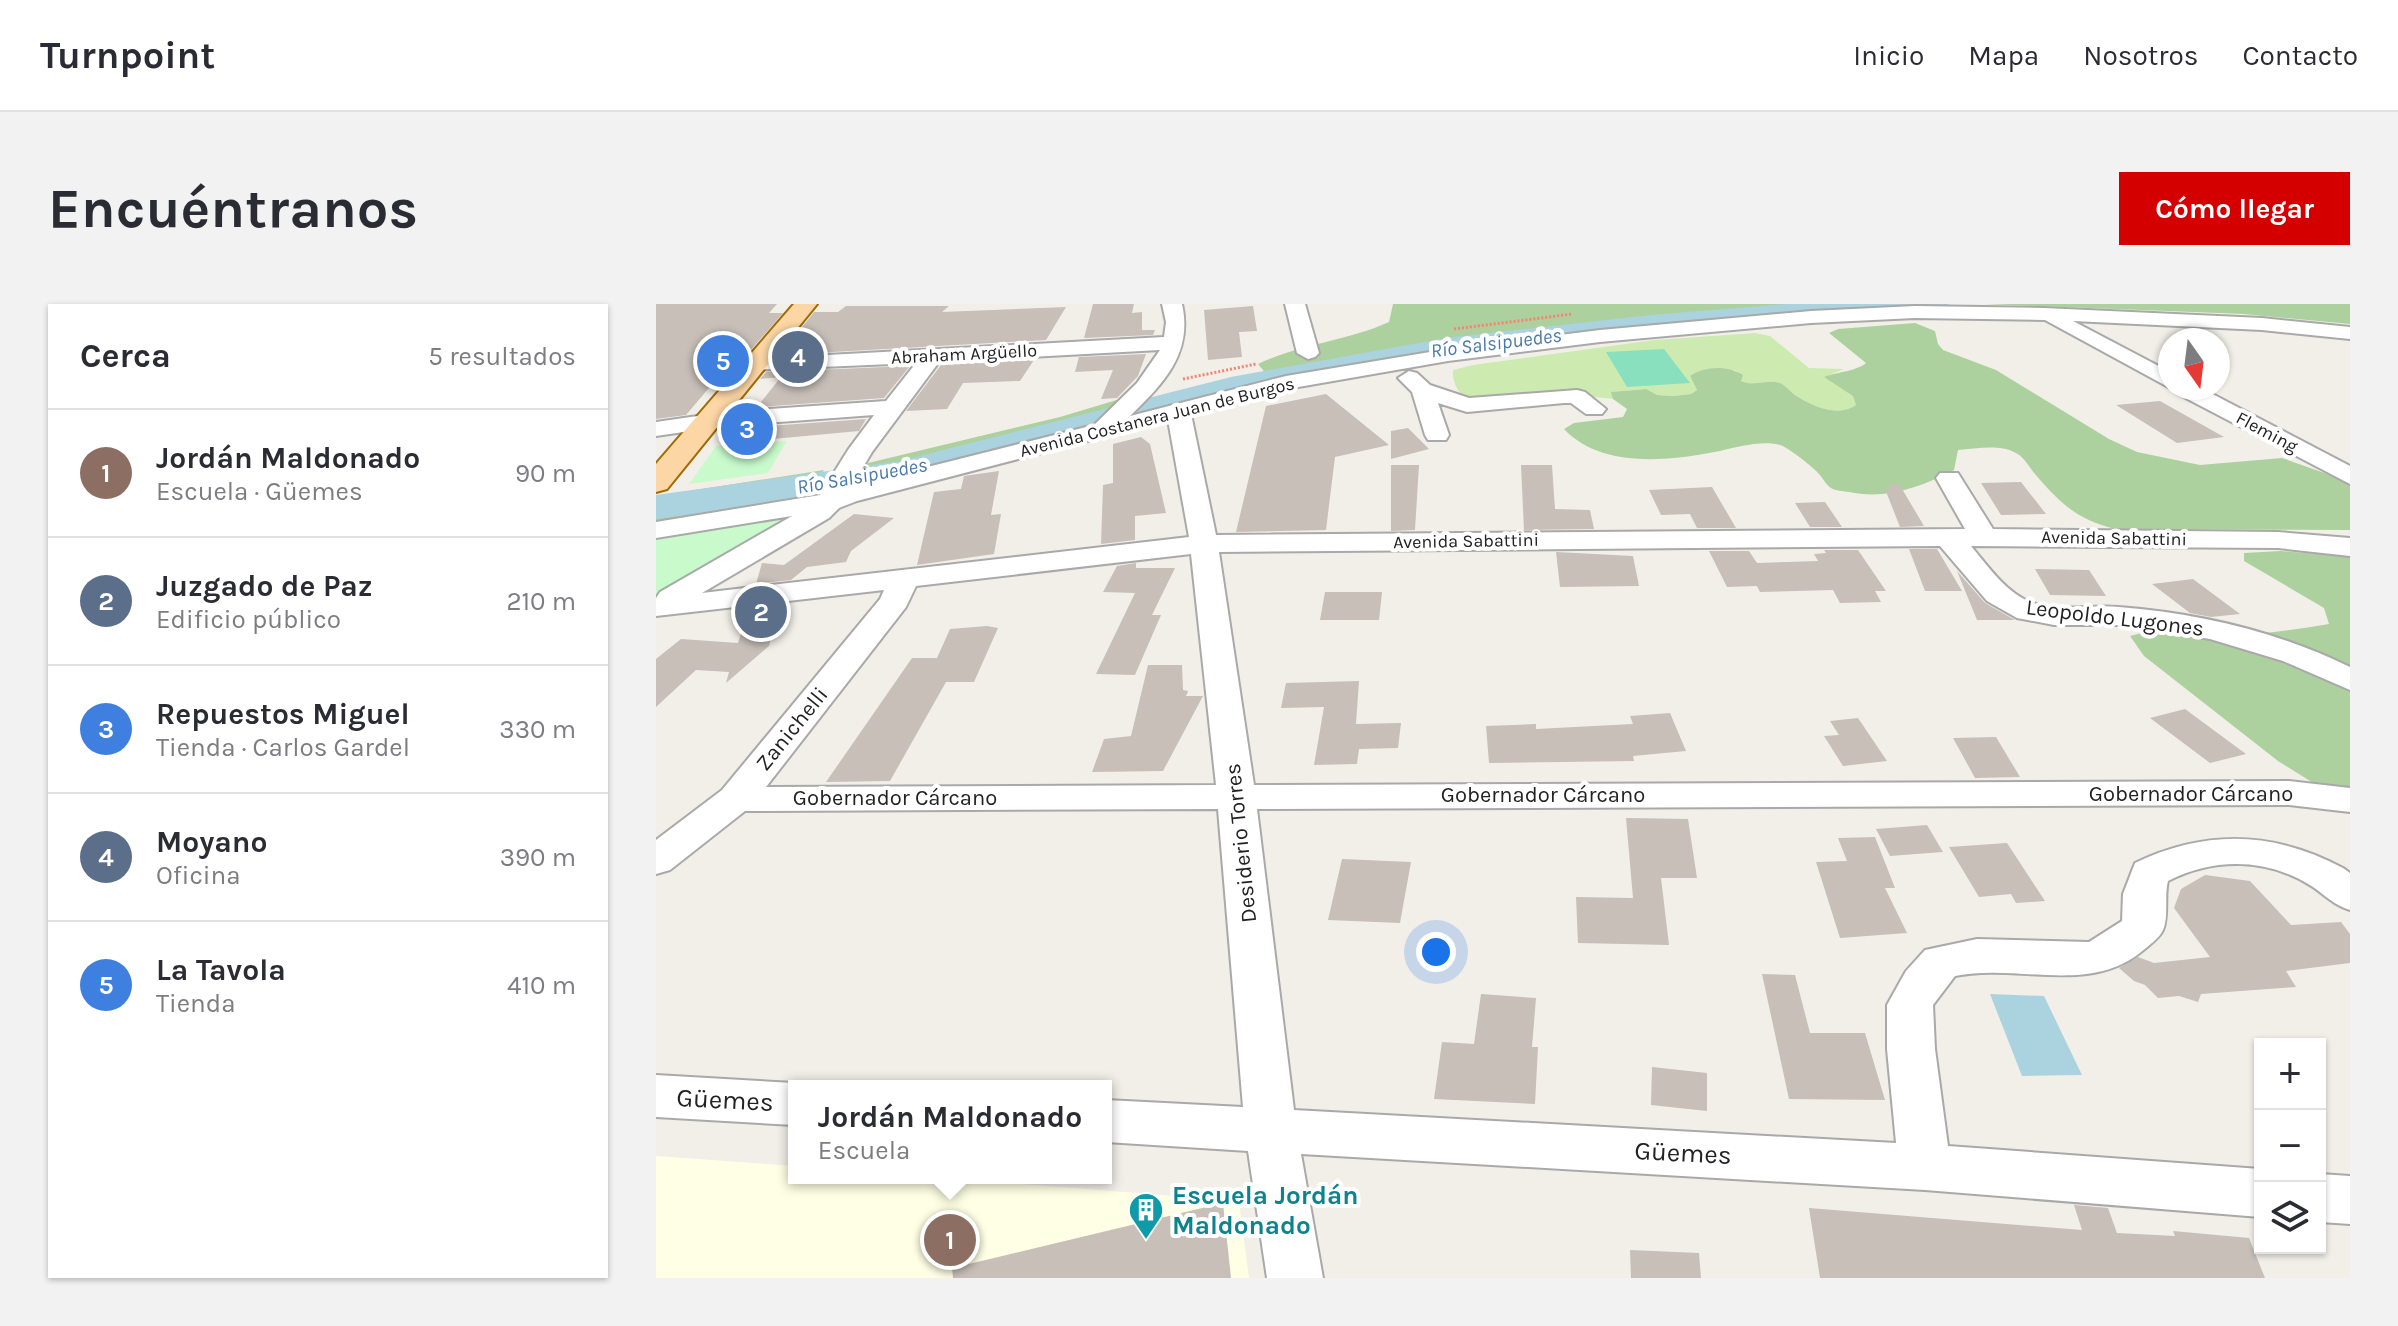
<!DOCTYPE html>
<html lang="es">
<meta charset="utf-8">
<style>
body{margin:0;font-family:Karla,sans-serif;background:#f2f2f3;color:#2b2b33}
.controls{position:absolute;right:24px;bottom:24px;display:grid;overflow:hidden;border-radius:0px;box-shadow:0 2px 6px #0004}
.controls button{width:72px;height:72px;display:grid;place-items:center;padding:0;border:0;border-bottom:2px solid #e1e1e2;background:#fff;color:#2b2b33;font:40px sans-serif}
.compass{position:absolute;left:1502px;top:24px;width:72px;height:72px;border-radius:50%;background:#fff;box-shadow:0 2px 6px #0004;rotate:166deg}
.you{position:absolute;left:780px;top:648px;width:28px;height:28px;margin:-20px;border:6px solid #fff;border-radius:50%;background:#1a73e8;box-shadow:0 0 0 12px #1a73e833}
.badge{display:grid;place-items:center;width:52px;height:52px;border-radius:50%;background:#d40000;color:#fff;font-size:26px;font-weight:700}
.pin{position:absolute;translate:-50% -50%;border:4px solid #fff;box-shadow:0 2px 8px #0006}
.popup{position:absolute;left:132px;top:776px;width:324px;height:104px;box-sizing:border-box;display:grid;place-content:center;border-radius:0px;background:#fff;filter:drop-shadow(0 2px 6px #0005);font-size:26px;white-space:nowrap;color:#7c7c81}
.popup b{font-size:30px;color:#2b2b33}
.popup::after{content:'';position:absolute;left:50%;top:100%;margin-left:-16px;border:16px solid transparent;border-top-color:#fff}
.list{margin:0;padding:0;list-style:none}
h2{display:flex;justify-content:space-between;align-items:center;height:104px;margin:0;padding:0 32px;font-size:34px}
h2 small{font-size:26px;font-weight:400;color:#7c7c81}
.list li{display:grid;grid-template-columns:52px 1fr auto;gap:24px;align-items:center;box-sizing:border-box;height:128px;padding:0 32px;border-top:2px solid #e1e1e2}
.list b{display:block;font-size:30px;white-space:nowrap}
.list p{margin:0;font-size:26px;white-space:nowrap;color:#7c7c81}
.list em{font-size:26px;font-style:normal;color:#7c7c81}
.icon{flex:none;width:44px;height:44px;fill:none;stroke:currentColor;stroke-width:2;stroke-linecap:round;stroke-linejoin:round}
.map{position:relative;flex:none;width:1694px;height:974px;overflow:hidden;border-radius:0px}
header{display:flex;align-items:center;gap:48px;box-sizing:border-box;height:112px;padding:0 40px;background:#fff;border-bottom:2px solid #e1e1e2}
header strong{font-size:38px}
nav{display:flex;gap:44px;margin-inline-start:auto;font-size:28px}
.intro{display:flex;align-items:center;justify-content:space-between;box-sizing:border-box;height:192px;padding:0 48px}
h1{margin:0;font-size:56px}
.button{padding:20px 36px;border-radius:0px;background:#d40000;color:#fff;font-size:28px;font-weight:700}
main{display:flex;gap:48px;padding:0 48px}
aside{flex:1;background:#fff;border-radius:0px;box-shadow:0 2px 6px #0004}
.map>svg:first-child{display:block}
</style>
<header>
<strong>Turnpoint</strong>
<nav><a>Inicio</a><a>Mapa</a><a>Nosotros</a><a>Contacto</a></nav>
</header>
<div class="intro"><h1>Encuéntranos</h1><a class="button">Cómo llegar</a></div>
<main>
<aside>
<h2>Cerca<small>5 resultados</small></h2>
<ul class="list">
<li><span class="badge" style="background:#8d6e63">1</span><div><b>Jordán Maldonado</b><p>Escuela · Güemes</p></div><em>90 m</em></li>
<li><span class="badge" style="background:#5c6f8a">2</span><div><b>Juzgado de Paz</b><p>Edificio público</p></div><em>210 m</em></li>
<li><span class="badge" style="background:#3f7fe0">3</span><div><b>Repuestos Miguel</b><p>Tienda · Carlos Gardel</p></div><em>330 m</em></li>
<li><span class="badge" style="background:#5c6f8a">4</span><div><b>Moyano</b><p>Oficina</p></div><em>390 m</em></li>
<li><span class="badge" style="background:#3f7fe0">5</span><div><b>La Tavola</b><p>Tienda</p></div><em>410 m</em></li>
</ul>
</aside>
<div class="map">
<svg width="1694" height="974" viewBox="0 0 1694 974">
<rect width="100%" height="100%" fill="#f2efe9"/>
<!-- education -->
<path fill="#ffffe5" d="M 0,852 L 138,862 L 138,874 L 288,874 L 583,897 L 593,974 L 0,974 Z"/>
<!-- grass -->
<path fill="#cdebb0" d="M 1099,29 L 1114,32 L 1153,64 L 1188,65 L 1169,73 L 1198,92 L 1200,101 C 1182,114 1156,102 1139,91 C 1135,88 1129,81 1124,79 C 1111,75 1098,83 1085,77 L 1086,71 L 1079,66 L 1034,72 L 1041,86 L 1035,90 L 1018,92 L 1001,91 L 989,85 L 956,88 L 957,95 L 914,90 L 811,97 C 802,88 796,79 797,66 L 817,61 L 998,36 Z"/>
<!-- forest -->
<path fill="#add19e" d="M 737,0 L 1249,0 C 1035,4 821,28 611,71 L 602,60 C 644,40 691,37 733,18 Z
M 1328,0 L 1694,0 L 1694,20 L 1587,10 Z
M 1259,19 L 1279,27 L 1282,40 L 1287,46 L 1340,66 L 1453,135 L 1481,148 L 1544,161 L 1626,154 L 1694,178 L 1694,226 L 1459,225 C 1420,215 1405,200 1379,170 C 1372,162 1368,152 1358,148 C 1342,140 1319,145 1302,146 L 1298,166 C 1265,183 1230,196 1193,188 C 1188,187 1179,187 1175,184 C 1170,181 1167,174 1163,170 C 1158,164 1132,143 1124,141 C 1107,136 1080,143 1064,147 C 1013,157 946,165 908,125 L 918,119 L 967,113 L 971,105 L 957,95 L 955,88 L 990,85 L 1001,91 L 1018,92 L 1035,90 L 1041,86 L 1034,72 C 1048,62 1072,61 1087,71 L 1085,77 C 1098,83 1111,75 1124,79 C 1129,81 1135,88 1139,91 C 1156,102 1182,114 1200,101 L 1197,92 L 1168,73 C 1181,68 1201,67 1210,59 L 1173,29 L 1182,25 Z
M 464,95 L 429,126 L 202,182 L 199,180 L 212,159 L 404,113 Z
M 168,166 L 148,194 L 0,218 L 0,213 L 20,189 Z
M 1624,247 L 1694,252 L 1694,488 L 1667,485 L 1622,457 L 1488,352 L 1474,332 C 1513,320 1530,331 1567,331 C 1603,331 1638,326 1673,320 L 1668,304 L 1588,257 L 1588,249 Z"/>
<!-- park -->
<path fill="#c8facc" d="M 131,137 L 112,169 L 33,180 L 60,142 Z
M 120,209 L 134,216 L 0,294 L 0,230 Z"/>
<!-- pitch -->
<path fill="#88e0be" d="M 1008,45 L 1034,79 L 971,83 L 950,48 Z"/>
<!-- water -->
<path fill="#aad3df" d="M 1334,690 L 1388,692 L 1426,771 L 1366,772 Z"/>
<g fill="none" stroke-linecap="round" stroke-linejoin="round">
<!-- river -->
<path fill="#aad3df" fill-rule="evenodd" d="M 1131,0 L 1292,0 L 1295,4 L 1290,10 L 1280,13 C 1046,15 810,45 580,92 C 468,116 359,158 246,181 C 165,197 81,204 0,215 L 0,191 L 244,157 L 575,73 L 790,34 L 995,11 Z"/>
</g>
<!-- building -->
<path fill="#c7bfb8" d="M 0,0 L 121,0 L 113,9 L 127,9 L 67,78 L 58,78 L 30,111 L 0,115 Z
M 437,0 L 478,0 L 476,9 L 486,8 L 486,26 L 499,26 L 497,31 L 428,34 Z
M 190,2 L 293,2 L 286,8 L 410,3 L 390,36 L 124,51 L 158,8 L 182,8 Z
M 597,2 L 601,27 L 583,28 L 586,53 L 552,56 L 548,6 Z
M 490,50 L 482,72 L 461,94 L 445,95 L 457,66 L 419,68 L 423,53 Z
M 378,56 L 364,77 L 307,79 L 291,105 L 250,107 L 285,61 Z
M 254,62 L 228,94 L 101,103 L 125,73 L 104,75 L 110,68 Z
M 670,90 L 733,141 L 679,153 L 670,226 L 580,228 L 610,102 Z
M 1504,97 L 1568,133 L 1521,139 L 1460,101 Z
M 210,115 L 203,127 L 73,139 L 85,124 Z
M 752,124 L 773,145 L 735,155 L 735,127 Z
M 485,133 L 494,140 L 510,209 L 479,212 L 479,236 L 445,240 L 447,181 L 457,179 L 457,140 Z
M 735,161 L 763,161 L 759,226 L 735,227 Z
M 865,161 L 896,161 L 899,205 L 934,206 L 938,225 L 868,226 Z
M 343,167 L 335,211 L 345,210 L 338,250 L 261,261 L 278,188 L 305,185 L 308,172 Z
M 1242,178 L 1268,222 L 1244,223 L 1229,185 Z
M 1365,178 L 1390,210 L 1345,211 L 1325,179 Z
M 1056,183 L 1080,224 L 1041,224 L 1034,210 L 1005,211 L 993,186 Z
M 1169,198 L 1186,223 L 1154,223 L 1139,199 Z
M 198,210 L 238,214 L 195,247 L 190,258 L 151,263 L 135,276 L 100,280 L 106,259 L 128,261 Z
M 1253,245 L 1281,245 L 1306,287 L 1269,287 Z
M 1168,246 L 1202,246 L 1230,287 L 1219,287 L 1225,298 L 1184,299 L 1177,286 L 1104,288 L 1101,282 L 1071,283 L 1053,247 L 1093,247 L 1101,259 L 1162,257 L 1158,250 L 1170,249 Z
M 900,248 L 977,252 L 983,282 L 904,283 Z
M 480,259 L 480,264 L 519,264 L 496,311 L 505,311 L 479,371 L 440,370 L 479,289 L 447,288 L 461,262 Z
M 1379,265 L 1433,266 L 1450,292 L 1394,291 Z
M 1301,267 L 1329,299 L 1359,316 L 1321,316 Z
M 1537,275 L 1584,310 L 1555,313 L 1534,309 L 1496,280 Z
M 669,288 L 726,288 L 723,316 L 664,316 Z
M 122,301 L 113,342 L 70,379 L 73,368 L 40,366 L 0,403 L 0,355 L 25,335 L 82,339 L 93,304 Z
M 331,322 L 342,324 L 318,378 L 290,378 L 234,477 L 170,478 L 256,354 L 281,354 L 294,325 Z
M 492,361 L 526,361 L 527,386 L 532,387 L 530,392 L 547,392 L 507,467 L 436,468 L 448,435 L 475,432 Z
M 703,377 L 700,420 L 745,419 L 742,444 L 703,445 L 701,460 L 658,461 L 668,403 L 625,404 L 630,379 Z
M 1529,405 L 1590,450 L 1554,459 L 1494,414 Z
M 1014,409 L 1030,447 L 977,452 L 978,457 L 833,459 L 830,422 L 880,420 L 880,425 L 977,420 L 974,412 Z
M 1202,414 L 1231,457 L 1187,462 L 1168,432 L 1183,431 L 1174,417 Z
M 1340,433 L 1364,473 L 1319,474 L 1297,434 Z
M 970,514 L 1032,515 L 1041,574 L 1005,574 L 1013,641 L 922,639 L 920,593 L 977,594 Z
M 1271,521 L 1287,548 L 1234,552 L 1220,525 Z
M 1219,533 L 1239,584 L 1229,584 L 1251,629 L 1184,634 L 1160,558 L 1191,557 L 1182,534 Z
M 1351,539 L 1389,597 L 1360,599 L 1355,590 L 1323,593 L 1293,543 Z
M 686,555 L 755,558 L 744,619 L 672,616 Z
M 1549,571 L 1594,577 L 1635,621 L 1685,618 L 1694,630 L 1694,659 L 1630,667 L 1640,683 L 1545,690 L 1542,698 L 1523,692 L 1502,694 L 1489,681 L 1478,677 L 1463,664 L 1482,653 L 1498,659 L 1554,653 L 1518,604 L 1525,585 Z
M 1106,670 L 1139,671 L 1154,729 L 1209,729 L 1229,796 L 1133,795 Z
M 825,690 L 880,694 L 876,743 L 882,743 L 879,800 L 778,795 L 786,738 L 818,740 Z
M 996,763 L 1051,769 L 1051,807 L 995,801 Z
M 567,899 L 575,974 L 297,974 L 296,964 Z
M 1418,901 L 1452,904 L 1461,929 L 1519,932 L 1517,927 L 1593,934 L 1609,974 L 1164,974 L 1153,904 L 1426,926 Z
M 974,946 L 1043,949 L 1045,974 L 975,974 Z"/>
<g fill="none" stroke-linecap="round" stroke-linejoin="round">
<defs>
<path id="minor" d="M 506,0 L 526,0 C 537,49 508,79 474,112 L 630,72 L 792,45 L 944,26 L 1155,7 L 1259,2 L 1388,4 L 1606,14 L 1694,23 L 1694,35 L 1606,26 L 1417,17 L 1514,68 L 1514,84 L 1389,16 L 1259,14 L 1155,19 L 944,38 L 792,57 L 631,85 L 535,110 L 560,231 L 1309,225 L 1280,174 L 1284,169 L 1302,169 L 1337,225 L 1622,228 L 1694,234 L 1694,252 L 1622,244 L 1315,242 C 1331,261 1348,286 1372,297 C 1399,309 1435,300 1463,303 C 1542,309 1623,328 1694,363 L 1694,386 L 1627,357 L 1554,335 L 1464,321 L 1398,321 L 1361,314 L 1331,297 L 1284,242 L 563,248 L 598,481 L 1633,477 L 1694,484 L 1694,508 L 1633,501 L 601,505 L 638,806 L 1240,839 L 1231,745 L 1231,701 L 1250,667 L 1269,646 L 1321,635 L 1433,638 L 1466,617 L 1467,590 L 1479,559 C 1550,525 1618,527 1687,564 L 1694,569 L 1694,606 C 1678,601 1670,592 1657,583 C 1612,554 1559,553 1512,577 C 1508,592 1513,612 1507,626 C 1503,635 1493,641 1485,648 C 1432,691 1361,659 1299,672 L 1277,701 L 1279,745 L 1292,842 L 1604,865 L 1604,913 L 1269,886 L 645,850 L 667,974 L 611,974 L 592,847 L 450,838 L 450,796 L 587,803 L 562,505 L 89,507 L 14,566 L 0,570 L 0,536 L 66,486 L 224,295 L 228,286 L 0,312 L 0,294 L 4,288 L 136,212 L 0,234 L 0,218 L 164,191 L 192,146 L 218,111 L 69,122 L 0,132 L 0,118 L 69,108 L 230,97 L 260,59 L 91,66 L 88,61 L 99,55 L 508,33 L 510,18 ZM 504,46 L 481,79 L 438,121 L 196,182 L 216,148 L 283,58 ZM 512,116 L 533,233 L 46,289 L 173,214 L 183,204 L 201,197 ZM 535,250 L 560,481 L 110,483 L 250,303 L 260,282 Z
M 629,0 L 649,0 L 663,49 L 659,53 L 652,55 L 641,49 Z
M 753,67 L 761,69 L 774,81 L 813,94 L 921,86 L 929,88 L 950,105 L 946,110 L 930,110 L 915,99 L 908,99 L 811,108 L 782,99 L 793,131 L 790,136 L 772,136 L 769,131 L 756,88 L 742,74 Z
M 1517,84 L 1545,84 L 1694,162 L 1694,180 L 1520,89 Z
M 0,771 L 138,779 L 146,782 L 138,782 L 138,821 L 0,813 Z
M 1664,870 L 1694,872 L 1694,920 L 1664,918 Z"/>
<path id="major" d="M 138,0 L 161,0 L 11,185 L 0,188 L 0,160 Z"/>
</defs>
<!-- minor casing -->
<use href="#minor" stroke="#a9a9a9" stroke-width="4"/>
<!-- major casing -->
<use href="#major" stroke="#a06b00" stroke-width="4"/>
<!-- path -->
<path stroke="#fa8072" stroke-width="3" stroke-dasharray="2 2" stroke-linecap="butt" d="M 798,25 L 916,10
M 527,75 L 600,60"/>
<!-- minor -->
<use href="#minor" fill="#fff" fill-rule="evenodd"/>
<!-- major -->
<use href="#major" fill="#fcd6a4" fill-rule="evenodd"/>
</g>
<!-- icons -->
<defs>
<symbol id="building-pin" viewBox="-11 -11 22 30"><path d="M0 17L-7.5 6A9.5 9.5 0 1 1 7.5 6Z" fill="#0f9aa8" stroke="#fff"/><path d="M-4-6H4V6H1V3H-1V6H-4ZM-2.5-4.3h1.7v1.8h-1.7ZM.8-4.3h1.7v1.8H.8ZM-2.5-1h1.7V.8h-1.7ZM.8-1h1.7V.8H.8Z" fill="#fff"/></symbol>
</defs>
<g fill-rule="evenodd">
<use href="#building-pin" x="470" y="886" width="40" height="54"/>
</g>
<g text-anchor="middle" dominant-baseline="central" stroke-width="8" stroke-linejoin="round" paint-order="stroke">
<!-- far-street labels -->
<g font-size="18" fill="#222" stroke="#fff">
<text transform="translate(308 50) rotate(-3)">Abraham Argüello</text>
<text transform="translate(501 113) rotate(-14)">Avenida Costanera Juan de Burgos</text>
<text transform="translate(1611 128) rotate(28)">Fleming</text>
<text transform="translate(1458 234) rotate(1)">Avenida Sabattini</text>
<text transform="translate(810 237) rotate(-1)">Avenida Sabattini</text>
</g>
<!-- far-water labels -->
<g font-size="20" font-style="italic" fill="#4a7aab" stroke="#fff">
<text transform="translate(840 39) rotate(-7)">Río Salsipuedes</text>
<text transform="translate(206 172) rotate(-10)">Río Salsipuedes</text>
</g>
<!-- street labels -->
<g font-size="22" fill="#222" stroke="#fff">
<text transform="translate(1459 314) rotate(7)">Leopoldo Lugones</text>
<text transform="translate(136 425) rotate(-51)">Zanichelli</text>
<text x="1535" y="490">Gobernador Cárcano</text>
<text x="887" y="491">Gobernador Cárcano</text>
<text x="239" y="494">Gobernador Cárcano</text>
<text transform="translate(585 539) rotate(-96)">Desiderio Torres</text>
</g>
<!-- near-street labels -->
<g font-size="26" fill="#222" stroke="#fff">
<text transform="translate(69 796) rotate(3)">Güemes</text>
<text transform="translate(1027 849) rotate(3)">Güemes</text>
</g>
<!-- near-culture labels -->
<g font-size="26" font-weight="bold" fill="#0d838f" stroke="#fff" text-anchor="start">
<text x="516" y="891">Escuela Jordán<tspan x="516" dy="30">Maldonado</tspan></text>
</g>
</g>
</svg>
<div class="controls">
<button>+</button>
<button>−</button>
<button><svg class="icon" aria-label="layers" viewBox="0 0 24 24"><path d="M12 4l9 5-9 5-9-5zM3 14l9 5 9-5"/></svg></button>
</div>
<svg class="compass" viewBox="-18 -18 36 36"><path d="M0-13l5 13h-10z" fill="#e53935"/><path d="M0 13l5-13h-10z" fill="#7c7c81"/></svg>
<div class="you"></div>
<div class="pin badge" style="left:294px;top:936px;background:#8d6e63">1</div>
<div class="popup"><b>Jordán Maldonado</b>Escuela</div>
<div class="pin badge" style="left:105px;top:308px;background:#5c6f8a">2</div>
<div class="pin badge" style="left:91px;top:125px;background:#3f7fe0">3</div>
<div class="pin badge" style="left:142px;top:53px;background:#5c6f8a">4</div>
<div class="pin badge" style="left:67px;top:57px;background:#3f7fe0">5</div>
</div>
</main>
